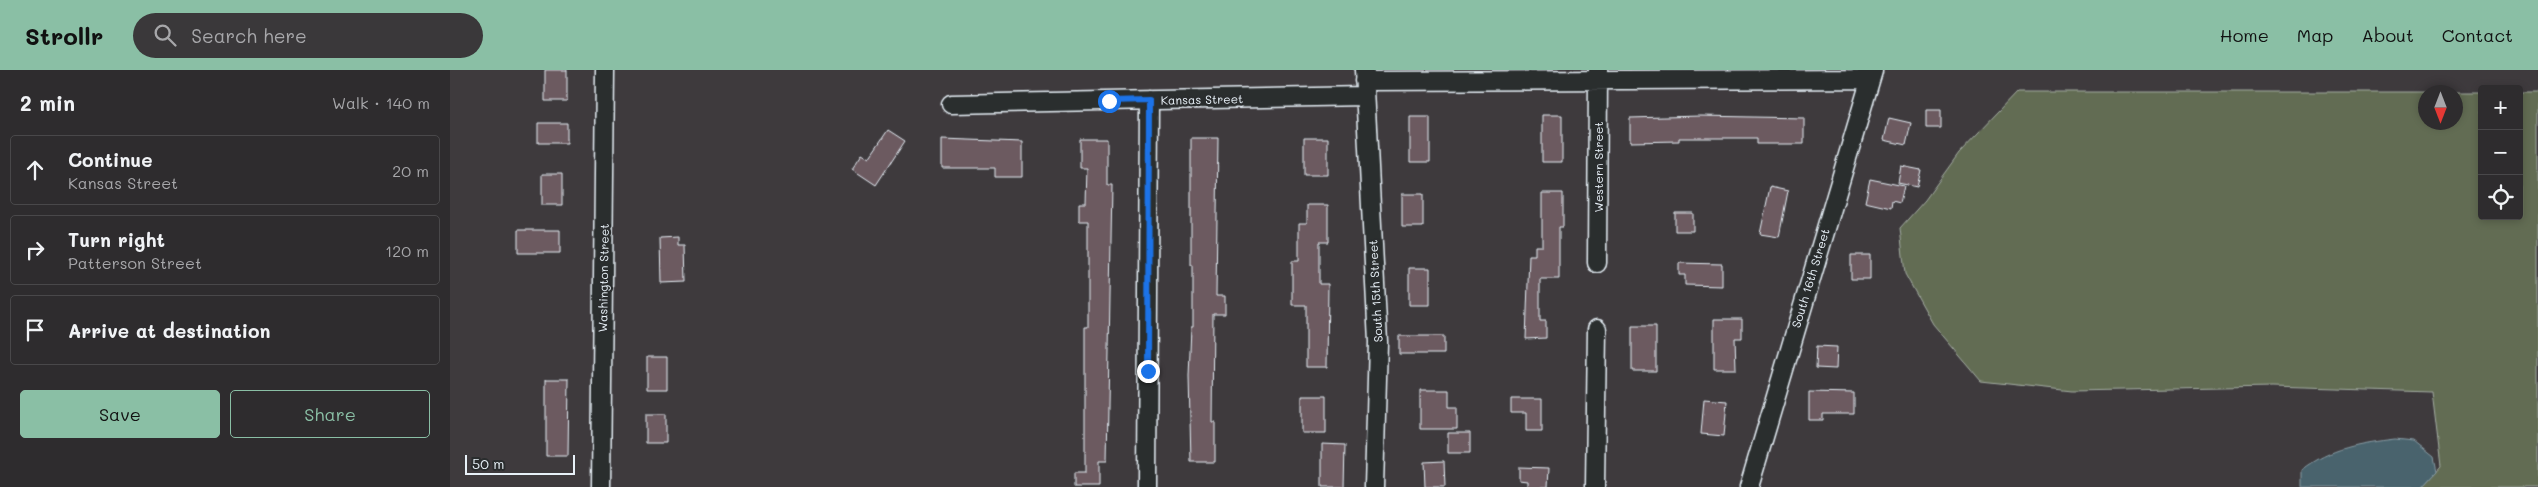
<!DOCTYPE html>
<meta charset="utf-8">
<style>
body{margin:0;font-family:Mali,sans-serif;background:#3a383a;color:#f1f3f6}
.controls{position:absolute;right:15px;top:15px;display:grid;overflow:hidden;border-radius:5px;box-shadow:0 2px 8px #0003}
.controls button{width:45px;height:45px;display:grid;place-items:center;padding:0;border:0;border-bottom:1px solid #49484a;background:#2e2c2e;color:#f1f3f6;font:25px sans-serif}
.compass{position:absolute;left:1968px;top:15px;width:45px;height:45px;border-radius:50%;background:#2e2c2e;box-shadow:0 2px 8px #0003;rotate:180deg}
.scale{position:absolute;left:15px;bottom:12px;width:110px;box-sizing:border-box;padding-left:5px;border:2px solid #e8f1f8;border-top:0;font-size:14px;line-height:18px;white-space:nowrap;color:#e8f1f8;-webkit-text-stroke:4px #2a2d2e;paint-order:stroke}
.stop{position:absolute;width:15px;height:15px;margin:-11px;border:4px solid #1a73e8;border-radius:50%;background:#fff}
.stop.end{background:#1a73e8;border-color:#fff;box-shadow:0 1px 5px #0008}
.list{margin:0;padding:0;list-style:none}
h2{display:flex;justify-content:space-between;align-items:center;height:65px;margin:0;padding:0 20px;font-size:21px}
h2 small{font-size:16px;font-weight:400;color:#a7a7aa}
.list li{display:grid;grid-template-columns:32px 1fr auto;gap:15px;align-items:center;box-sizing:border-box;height:70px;margin:0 10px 10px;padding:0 10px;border:1px solid #49484a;border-radius:5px}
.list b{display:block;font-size:19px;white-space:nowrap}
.list p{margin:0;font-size:16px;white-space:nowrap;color:#a7a7aa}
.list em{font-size:16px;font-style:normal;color:#a7a7aa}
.actions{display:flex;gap:10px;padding:15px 20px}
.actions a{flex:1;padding:11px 0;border:1px solid #8abfa5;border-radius:5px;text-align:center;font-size:18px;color:#8abfa5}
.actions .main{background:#8abfa5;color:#111}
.icon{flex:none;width:28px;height:28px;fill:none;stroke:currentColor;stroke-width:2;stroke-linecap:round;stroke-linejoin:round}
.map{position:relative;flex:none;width:2088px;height:417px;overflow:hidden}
header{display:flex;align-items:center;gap:30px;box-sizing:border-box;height:70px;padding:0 25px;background:#8abfa5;color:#111}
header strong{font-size:24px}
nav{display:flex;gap:28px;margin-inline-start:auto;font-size:18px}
.search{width:350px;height:45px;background:#3a383a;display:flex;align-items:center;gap:12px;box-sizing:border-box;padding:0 18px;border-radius:28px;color:#a7a7aa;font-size:19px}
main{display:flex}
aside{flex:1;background:#2e2c2e}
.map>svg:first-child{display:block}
</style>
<header>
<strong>Strollr</strong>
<div class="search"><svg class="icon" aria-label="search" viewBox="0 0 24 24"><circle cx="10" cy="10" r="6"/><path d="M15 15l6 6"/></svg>Search here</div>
<nav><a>Home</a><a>Map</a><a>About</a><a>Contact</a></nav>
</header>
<main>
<aside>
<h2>2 min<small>Walk · 140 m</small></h2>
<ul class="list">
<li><svg class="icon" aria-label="ahead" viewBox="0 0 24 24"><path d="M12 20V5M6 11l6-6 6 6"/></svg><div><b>Continue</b><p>Kansas Street</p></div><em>20 m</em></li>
<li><svg class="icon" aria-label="right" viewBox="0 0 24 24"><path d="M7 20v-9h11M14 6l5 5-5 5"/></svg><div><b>Turn right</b><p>Patterson Street</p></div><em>120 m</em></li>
<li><svg class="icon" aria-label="arrive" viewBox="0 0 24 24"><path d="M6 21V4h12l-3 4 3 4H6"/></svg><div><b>Arrive at destination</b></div></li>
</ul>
<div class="actions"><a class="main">Save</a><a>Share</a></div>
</aside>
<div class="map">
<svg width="2088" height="417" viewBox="0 0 2088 417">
<rect width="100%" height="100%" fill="#3e3a3d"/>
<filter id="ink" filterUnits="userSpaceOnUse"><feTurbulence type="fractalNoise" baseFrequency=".02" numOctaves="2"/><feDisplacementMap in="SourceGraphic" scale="10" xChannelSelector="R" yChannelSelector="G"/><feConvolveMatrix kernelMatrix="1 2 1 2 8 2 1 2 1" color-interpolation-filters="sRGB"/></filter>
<g filter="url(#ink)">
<!-- green -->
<path fill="#626c52" stroke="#a5aea5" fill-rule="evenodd" d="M 1567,22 L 2032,22 L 2032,146 L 2069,146 L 2069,22 L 2088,22 L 2088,417 L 1972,417 L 1991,396 L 1982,322 L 1822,317 L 1622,321 L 1531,311 L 1483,254 L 1455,204 L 1450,158 L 1475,130 L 1509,83 ZM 1976,22 L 2006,22 L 2006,52 L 1976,52 Z"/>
<!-- water -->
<path fill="#48636d" stroke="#889ca5" d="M 1945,369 L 1964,371 L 1984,387 L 1987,401 L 1972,417 L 1852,417 L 1852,400 C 1880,378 1911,373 1945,369 Z"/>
<!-- building -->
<path fill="#6c5a61" stroke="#e8f1f8" d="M 95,0 L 117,0 L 117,31 L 95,31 Z
M 1476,40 L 1491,40 L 1491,58 L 1476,58 Z
M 1092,45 L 1112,45 L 1112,92 L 1092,92 Z
M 1250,46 L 1354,48 L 1354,74 L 1307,74 L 1307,68 L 1229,68 L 1229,71 L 1180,72 L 1180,48 Z
M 960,47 L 980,47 L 980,92 L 960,92 Z
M 1439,48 L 1461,53 L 1456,75 L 1434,70 Z
M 88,53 L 117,53 L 117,73 L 88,73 Z
M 438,60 L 455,71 L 426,115 L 402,99 L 412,84 L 419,88 Z
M 741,68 L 768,68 L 766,226 L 775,226 L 775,244 L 763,244 L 762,352 L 765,352 L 765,392 L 741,392 L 739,306 L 741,257 L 743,257 L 743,195 L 741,195 Z
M 854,68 L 878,68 L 878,105 L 854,105 Z
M 492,69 L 572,72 L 572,107 L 545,107 L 545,98 L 492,98 Z
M 630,69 L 657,69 L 657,115 L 662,115 L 657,391 L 649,391 L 649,417 L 624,417 L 624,403 L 635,403 L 635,257 L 638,257 L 638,151 L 629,151 L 629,133 L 636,133 L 637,98 L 630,98 Z
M 1451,96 L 1471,100 L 1467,117 L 1448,113 Z
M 92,104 L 112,104 L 112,135 L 92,135 Z
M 1420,109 L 1454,116 L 1450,133 L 1442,131 L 1441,138 L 1415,132 Z
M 1320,117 L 1338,121 L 1329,167 L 1310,164 Z
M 1092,123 L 1113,123 L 1113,157 L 1109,157 L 1109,209 L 1090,209 L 1090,251 L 1096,251 L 1096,268 L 1076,269 L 1079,185 L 1085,185 L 1085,176 L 1092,176 Z
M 952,124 L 973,124 L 973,157 L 952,157 Z
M 857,135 L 878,135 L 878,172 L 869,172 L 869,214 L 878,214 L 877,297 L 856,297 L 856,235 L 842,235 L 842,191 L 849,191 L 849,153 L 857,153 Z
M 1225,143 L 1243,143 L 1243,161 L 1225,161 Z
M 68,160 L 110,160 L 110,183 L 68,183 Z
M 228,167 L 228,175 L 235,175 L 236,212 L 211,213 L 210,168 Z
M 1401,185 L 1420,185 L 1420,209 L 1401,209 Z
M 1229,193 L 1272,194 L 1272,216 L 1235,215 L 1235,205 L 1229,205 Z
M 959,198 L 980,198 L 980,235 L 959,235 Z
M 1264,249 L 1292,249 L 1292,268 L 1285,268 L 1286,299 L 1264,299 Z
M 1182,256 L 1206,256 L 1206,301 L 1182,301 Z
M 949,266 L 994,266 L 994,284 L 949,284 Z
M 1367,276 L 1387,277 L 1386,299 L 1366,298 Z
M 197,287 L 217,287 L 217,319 L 197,319 Z
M 96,309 L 119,309 L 118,386 L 96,386 Z
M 970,320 L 999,320 L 999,337 L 1007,337 L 1007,359 L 970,359 Z
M 1359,322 L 1404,323 L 1404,344 L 1373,344 L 1373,350 L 1359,350 Z
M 852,326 L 876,326 L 876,363 L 852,363 Z
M 1061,329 L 1092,329 L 1092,361 L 1076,361 L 1076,343 L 1061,343 Z
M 1254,329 L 1277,331 L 1274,366 L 1251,364 Z
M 196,344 L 216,344 L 216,373 L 196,373 Z
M 998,363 L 1020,363 L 1020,383 L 998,383 Z
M 872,374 L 895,375 L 894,417 L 872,417 Z
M 994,391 L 995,417 L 975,417 L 974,392 Z
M 1069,397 L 1099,398 L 1098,417 L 1077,417 L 1077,411 L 1069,410 Z"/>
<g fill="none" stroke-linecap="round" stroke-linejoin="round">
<defs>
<path id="minor" d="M 914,0 L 928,272 L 924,417
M 914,11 L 1420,9
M 501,34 L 914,26
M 1147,193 L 1148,0
M 151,417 L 155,0
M 697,417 L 699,30
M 1145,417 L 1147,259
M 1299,417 L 1423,1"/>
</defs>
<!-- minor casing -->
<use href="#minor" stroke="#e8f1f8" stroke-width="21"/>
<!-- minor -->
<use href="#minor" stroke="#2a2d2e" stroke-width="18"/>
</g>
</g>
<g fill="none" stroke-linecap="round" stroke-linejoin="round" filter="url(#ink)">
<!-- route -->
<path stroke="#1a73e8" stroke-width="6" d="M 659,31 L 699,30 L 698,301"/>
</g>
<g text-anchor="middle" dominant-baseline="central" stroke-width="4.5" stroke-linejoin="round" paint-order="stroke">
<!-- street labels -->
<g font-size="12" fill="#e8f1f8" stroke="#2a2d2e">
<text transform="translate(752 29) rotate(-1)">Kansas Street</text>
<text transform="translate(1148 97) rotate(-90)">Western Street</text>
<text transform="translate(153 208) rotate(-89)">Washington Street</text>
<text transform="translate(1360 208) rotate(-73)">South 16th Street</text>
<text transform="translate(925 221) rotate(-93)">South 15th Street</text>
</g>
</g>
</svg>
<div class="controls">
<button>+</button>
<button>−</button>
<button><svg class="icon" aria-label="locate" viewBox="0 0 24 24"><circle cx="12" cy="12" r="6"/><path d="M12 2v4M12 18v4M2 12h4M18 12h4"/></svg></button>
</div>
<svg class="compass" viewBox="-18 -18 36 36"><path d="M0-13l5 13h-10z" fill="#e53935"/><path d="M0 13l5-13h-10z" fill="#a7a7aa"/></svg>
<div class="scale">50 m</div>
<div class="stop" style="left:659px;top:31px"></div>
<div class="stop end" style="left:698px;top:301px"></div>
</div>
</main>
